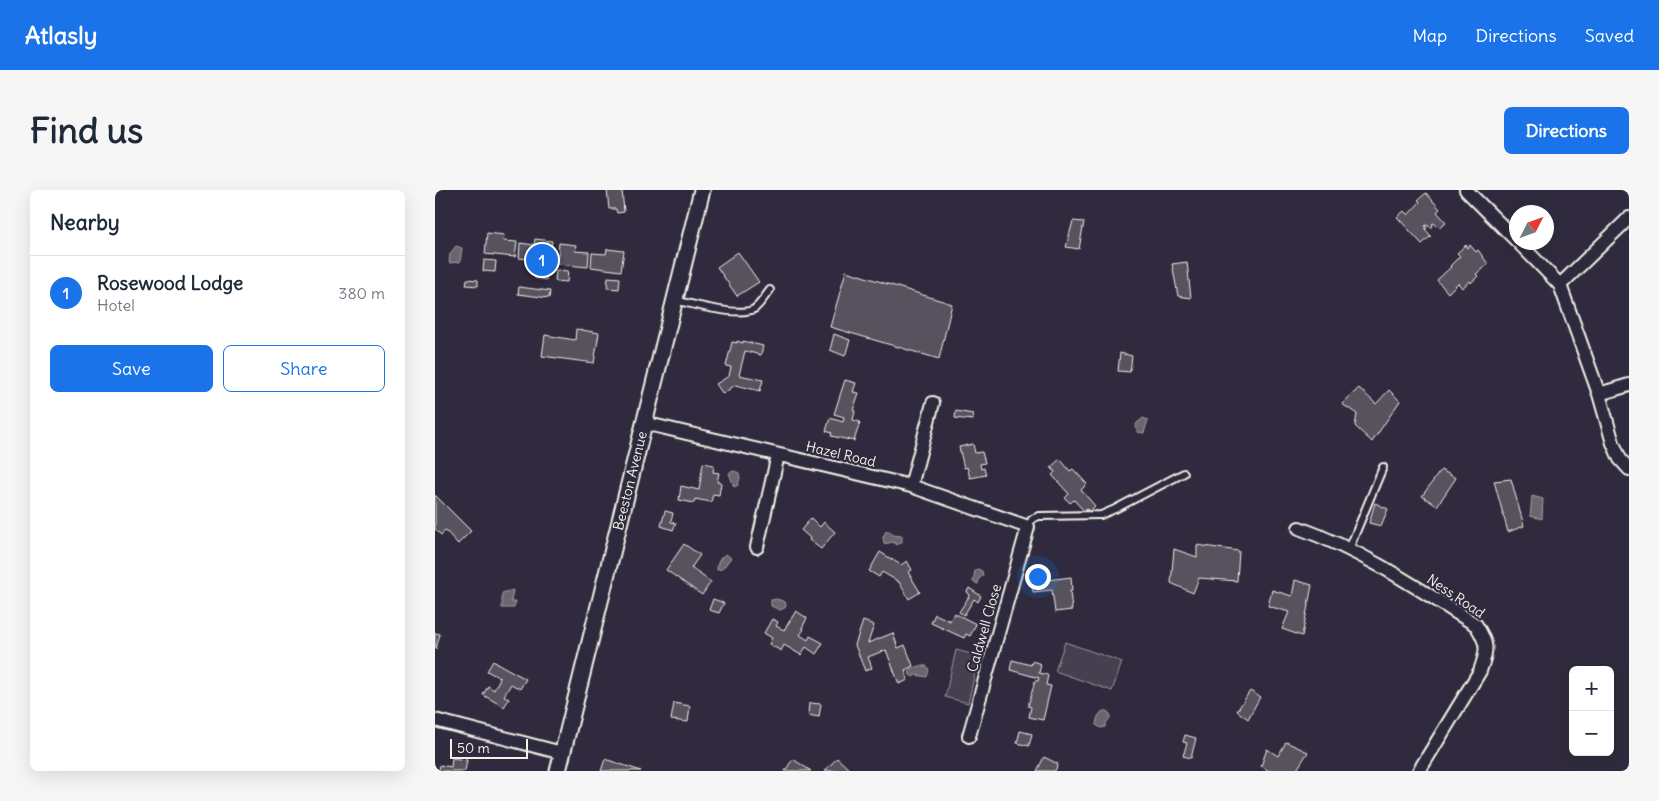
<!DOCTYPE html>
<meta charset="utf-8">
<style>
body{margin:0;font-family:Delius,sans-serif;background:#f6f6f7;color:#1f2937}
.controls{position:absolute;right:15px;bottom:15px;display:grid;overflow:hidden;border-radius:8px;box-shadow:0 5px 20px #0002}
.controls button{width:45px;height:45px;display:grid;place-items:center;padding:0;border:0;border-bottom:1px solid #e0e1e3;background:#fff;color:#1f2937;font:25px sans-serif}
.compass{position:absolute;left:1074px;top:15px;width:45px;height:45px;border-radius:50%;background:#fff;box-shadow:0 5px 20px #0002;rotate:48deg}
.scale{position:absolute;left:15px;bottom:12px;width:78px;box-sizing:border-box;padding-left:5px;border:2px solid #f4f1e8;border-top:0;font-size:14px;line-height:18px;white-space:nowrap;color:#f4f1e8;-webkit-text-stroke:4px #2f2a3d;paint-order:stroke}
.you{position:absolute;left:602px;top:386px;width:18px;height:18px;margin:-12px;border:4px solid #fff;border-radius:50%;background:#1a73e8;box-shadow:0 0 0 8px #1a73e833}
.badge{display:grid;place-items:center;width:32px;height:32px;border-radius:50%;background:#1a73e8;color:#fff;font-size:16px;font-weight:700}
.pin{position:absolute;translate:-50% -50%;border:2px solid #fff;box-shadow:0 1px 5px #0006}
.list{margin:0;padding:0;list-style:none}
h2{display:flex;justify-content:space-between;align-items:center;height:65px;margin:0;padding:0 20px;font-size:21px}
h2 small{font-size:16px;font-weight:400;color:#747a83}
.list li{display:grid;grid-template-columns:32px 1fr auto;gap:15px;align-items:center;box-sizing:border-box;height:75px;padding:0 20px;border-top:1px solid #e0e1e3}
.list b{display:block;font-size:19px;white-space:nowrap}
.list p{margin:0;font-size:16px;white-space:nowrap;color:#747a83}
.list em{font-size:16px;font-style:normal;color:#747a83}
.actions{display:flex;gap:10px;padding:15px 20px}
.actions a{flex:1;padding:11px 0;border:1px solid #1a73e8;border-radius:8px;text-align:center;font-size:18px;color:#1a73e8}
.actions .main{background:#1a73e8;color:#fff}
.map{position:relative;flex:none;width:1194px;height:581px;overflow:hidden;border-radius:8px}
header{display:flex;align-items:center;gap:30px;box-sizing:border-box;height:70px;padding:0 25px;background:#1a73e8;color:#fff}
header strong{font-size:24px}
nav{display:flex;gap:28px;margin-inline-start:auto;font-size:18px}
.intro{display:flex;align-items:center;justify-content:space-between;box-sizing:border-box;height:120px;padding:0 30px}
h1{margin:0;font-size:35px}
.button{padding:12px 22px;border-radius:8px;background:#1a73e8;color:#fff;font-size:18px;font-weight:700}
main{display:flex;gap:30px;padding:0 30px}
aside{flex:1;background:#fff;border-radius:8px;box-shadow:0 5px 20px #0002}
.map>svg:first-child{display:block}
</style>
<header>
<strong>Atlasly</strong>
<nav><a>Map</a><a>Directions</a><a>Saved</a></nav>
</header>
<div class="intro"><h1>Find us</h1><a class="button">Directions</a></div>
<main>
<aside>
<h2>Nearby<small></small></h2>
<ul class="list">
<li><span class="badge">1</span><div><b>Rosewood Lodge</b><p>Hotel</p></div><em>380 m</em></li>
</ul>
<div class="actions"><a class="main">Save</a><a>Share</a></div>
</aside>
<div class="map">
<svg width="1194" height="581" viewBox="0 0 1194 581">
<rect width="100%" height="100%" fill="#2f2a3d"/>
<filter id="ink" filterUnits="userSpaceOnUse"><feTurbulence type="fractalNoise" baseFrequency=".02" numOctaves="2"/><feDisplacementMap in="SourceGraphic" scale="10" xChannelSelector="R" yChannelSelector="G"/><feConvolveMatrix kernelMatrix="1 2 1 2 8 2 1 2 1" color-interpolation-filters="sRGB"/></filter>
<g filter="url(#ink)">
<!-- green -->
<path fill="#454050" stroke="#9c989c" d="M 630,452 L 687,472 L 677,501 L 620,481 Z
M 521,460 L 544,466 L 533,513 L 510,507 Z"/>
<!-- water -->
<path fill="#6a6670" stroke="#a19ea0" d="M 21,56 L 27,58 L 25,72 L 14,73 L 15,64 Z
M 708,228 L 713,230 L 709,243 L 702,242 L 701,234 Z
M 299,281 L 304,283 L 305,288 L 303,295 L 299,297 L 294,283 Z
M 1097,306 L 1108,309 L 1107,329 L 1095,326 Z
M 451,341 L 455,341 L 458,345 L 467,346 L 467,352 L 462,355 L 458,352 L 449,354 L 448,347 Z
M 291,364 L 296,368 L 287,379 L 282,380 C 281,374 286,366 291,364 Z
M 543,379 L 547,381 L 548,385 L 544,389 L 543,394 L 538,392 L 540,380 Z
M 78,400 L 76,412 L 81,412 L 79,418 L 67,418 L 67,403 Z
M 342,409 L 350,412 L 351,415 L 350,418 L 345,420 L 336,416 L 336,410 Z
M 483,476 L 492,476 L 494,480 L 492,487 L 481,485 L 478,487 L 475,485 L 474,482 L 475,479 Z
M 668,521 L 672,521 L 676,525 C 675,530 671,531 670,537 L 666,538 L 661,535 C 661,530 664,523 668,521 Z"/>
<!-- building -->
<path fill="#56525f" stroke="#f4f1e8" d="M 172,0 L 187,0 L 189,22 L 182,23 L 181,19 L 174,19 Z
M 991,3 L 1005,19 L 1002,22 L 1011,32 L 1004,38 L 999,33 L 997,34 L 998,36 L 996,38 L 992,35 L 990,36 L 992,38 L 990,39 L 996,46 L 987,54 L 962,27 L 969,21 L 973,25 L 985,12 L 983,10 Z
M 638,31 L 649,32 L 644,59 L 631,57 Z
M 52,43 L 69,45 L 68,51 L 82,52 L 80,67 L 50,64 Z
M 100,49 L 117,51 L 114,71 L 84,68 L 85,53 L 99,55 Z
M 124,53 L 141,55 L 140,61 L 154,62 L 153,77 L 122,74 Z
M 1031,55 L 1033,58 L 1035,55 L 1041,62 L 1043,60 L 1053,74 L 1041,84 L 1043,86 L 1036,93 L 1035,91 L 1027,98 L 1023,93 L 1013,103 L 1002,90 L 1016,77 L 1015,76 L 1025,66 L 1022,63 Z
M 172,59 L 189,61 L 186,81 L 156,77 L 157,63 L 171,64 Z
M 303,62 L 324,92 L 302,106 L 282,77 Z
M 49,70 L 61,71 L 60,82 L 48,81 Z
M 752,72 L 756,108 L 743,106 L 737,74 Z
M 101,77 L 112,78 L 111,90 L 100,88 Z
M 121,80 L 133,81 L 132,92 L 120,91 Z
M 411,81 L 517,114 L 504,169 L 395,137 Z
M 173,87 L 185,88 L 184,99 L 172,98 Z
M 32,89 L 43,90 L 43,96 L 31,95 Z
M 84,97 L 115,101 L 114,108 L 83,104 Z
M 141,139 L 164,143 L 159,173 L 107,166 L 110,145 L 140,150 Z
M 399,144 L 415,150 L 410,166 L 395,160 Z
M 302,151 L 308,153 L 308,151 L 328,156 L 326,165 L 310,161 L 304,185 L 328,190 L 325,201 L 300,195 L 288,204 L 281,194 L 294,186 L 296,177 L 291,176 L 297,152 L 302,153 Z
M 685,163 L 697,166 L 695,182 L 683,181 Z
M 410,190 L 421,193 L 418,202 L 424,203 L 418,220 L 420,221 L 418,230 L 425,232 L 419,251 L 396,246 L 397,243 L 391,241 L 395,228 L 408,232 L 409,227 L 399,224 Z
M 924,198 L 941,214 L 954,200 L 965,211 L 937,252 L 920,236 L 922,224 L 907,214 Z
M 521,221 L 538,224 L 537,230 L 520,228 Z
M 538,254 L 540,263 L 547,262 L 550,273 L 545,274 L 546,279 L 549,278 L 551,285 L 535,288 L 532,277 L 529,278 L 524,257 Z
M 625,269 L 635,281 L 638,279 L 652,294 L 646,300 L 660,316 L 654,322 L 652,319 L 649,321 L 639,310 L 635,313 L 630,308 L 634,304 L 617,285 L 620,282 L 616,277 Z
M 268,273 L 279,275 L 278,282 L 284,283 L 282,292 L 286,293 L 284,305 L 278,304 L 276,312 L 260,309 L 259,313 L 244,310 L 246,296 L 264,300 Z
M 1006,280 L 1021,288 L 1002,316 L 987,306 Z
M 1076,289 L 1089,336 L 1073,342 L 1059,291 Z
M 0,305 L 36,341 L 23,354 L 10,340 L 6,345 L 0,339 Z
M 940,313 L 953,319 L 946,336 L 934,333 Z
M 230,321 L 238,323 L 236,332 L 241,333 L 238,340 L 226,336 Z
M 376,328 L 385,337 L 389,332 L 400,342 L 386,359 L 374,350 L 375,348 L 366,340 Z
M 249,354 L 265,365 L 256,378 L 276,392 L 267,405 L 231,380 Z
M 762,355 L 804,361 L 802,391 L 764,388 L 758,403 L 736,393 L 739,359 L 762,367 Z
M 445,362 L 466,375 L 472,371 L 477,380 L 473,382 L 485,402 L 474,409 L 464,392 L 447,382 L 444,387 L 434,381 Z
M 636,387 L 637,401 L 635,401 L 637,420 L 620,422 L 617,400 L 598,402 L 597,392 Z
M 860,390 L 877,395 L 867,446 L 847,439 L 854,422 L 833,416 L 837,400 L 857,406 Z
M 534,398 L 546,406 L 543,412 L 539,409 L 529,425 L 524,422 L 535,405 L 532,402 Z
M 278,409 L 289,413 L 284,423 L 274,420 Z
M 361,421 L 372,428 L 367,438 L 369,439 L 365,445 L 373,450 L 375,446 L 388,453 L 381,464 L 371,457 L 366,465 L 349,455 L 346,461 L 334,454 L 337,448 L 329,443 L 337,429 L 343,432 L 341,436 L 349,440 Z
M 519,423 L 541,434 L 535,446 L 531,444 L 529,448 L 496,433 L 500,424 L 515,431 Z
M 428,431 L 439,435 L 433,453 L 458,443 L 463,458 L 470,455 L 478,476 L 470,480 L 473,490 L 464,494 L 451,460 L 433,467 L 437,478 L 430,481 L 420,455 Z
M 0,443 L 5,444 L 1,459 L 0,458 Z
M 577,470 L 596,475 L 597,471 L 606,474 L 604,483 L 613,485 L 611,495 L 616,496 L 608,530 L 594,527 L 596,517 L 593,516 L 600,491 L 603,491 L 604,488 L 575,480 Z
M 58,471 L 91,489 L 85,499 L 76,494 L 69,506 L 74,509 L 69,517 L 48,505 L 53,496 L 59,500 L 65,488 L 52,481 Z
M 815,501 L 825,507 L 813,529 L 802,521 Z
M 239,513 L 255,516 L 253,532 L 236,530 Z
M 374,513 L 386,514 L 384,527 L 373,525 Z
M 585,541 L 597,544 L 594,556 L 582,553 Z
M 750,545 L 761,548 L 756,568 L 748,566 L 752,553 L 748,552 Z
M 851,552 L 873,562 L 861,581 L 834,581 L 826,576 L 832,559 L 843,566 Z
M 609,567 L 623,574 L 620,581 L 602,581 Z
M 17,568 L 32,570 L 30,581 L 4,581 L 5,575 L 16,577 Z
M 402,568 L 416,581 L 390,581 Z
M 170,569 L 206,581 L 166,581 Z
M 358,569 L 376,581 L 350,581 Z"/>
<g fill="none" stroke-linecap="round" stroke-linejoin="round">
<defs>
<path id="service" d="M 240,110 C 255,114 305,127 319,119 C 325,115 330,106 335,100
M 593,337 L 597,329 L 604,326 L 666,325 L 680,319 L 749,283
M 914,359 L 948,277"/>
<path id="minor" d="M 1031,0 L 1082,51
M 1083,52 L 1125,95 L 1164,204 L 1178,253 L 1185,269 L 1194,279
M 1125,95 L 1194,28
M 1164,204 L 1194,195
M 209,233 L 476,296 L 593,337 L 534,546
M 476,296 L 498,213
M 864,338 C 928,361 984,399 1041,435 C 1053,454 1053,459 1045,481 L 984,581
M 322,357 L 343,265
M 0,530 L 127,563"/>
<g id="tertiary">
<path id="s1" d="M 123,581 L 267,0"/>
</g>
</defs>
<!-- service casing -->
<use href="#service" stroke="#f4f1e8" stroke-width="10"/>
<!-- minor casing -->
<use href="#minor" stroke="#f4f1e8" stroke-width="16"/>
<!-- tertiary casing -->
<use href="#tertiary" stroke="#f4f1e8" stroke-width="19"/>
<!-- service -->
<use href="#service" stroke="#2f2a3d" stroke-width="6"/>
<!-- minor -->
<use href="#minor" stroke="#2f2a3d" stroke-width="12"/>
<!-- tertiary -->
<use href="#tertiary" stroke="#2f2a3d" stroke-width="15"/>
</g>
</g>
<g text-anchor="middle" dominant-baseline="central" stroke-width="4.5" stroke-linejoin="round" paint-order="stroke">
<!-- street labels -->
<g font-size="14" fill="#f4f1e8" stroke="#2f2a3d">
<text transform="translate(406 264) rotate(13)">Hazel Road</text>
<text stroke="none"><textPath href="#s1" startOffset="299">Beeston Avenue</textPath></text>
<text transform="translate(1021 406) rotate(34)">Ness Road</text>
<text transform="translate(549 438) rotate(-74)">Caldwell Close</text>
</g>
</g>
</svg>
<div class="controls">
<button>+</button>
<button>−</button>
</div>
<svg class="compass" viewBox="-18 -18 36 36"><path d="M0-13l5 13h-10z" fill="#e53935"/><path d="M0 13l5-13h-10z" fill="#747a83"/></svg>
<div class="scale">50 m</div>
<div class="you"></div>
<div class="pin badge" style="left:107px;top:70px">1</div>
</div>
</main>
